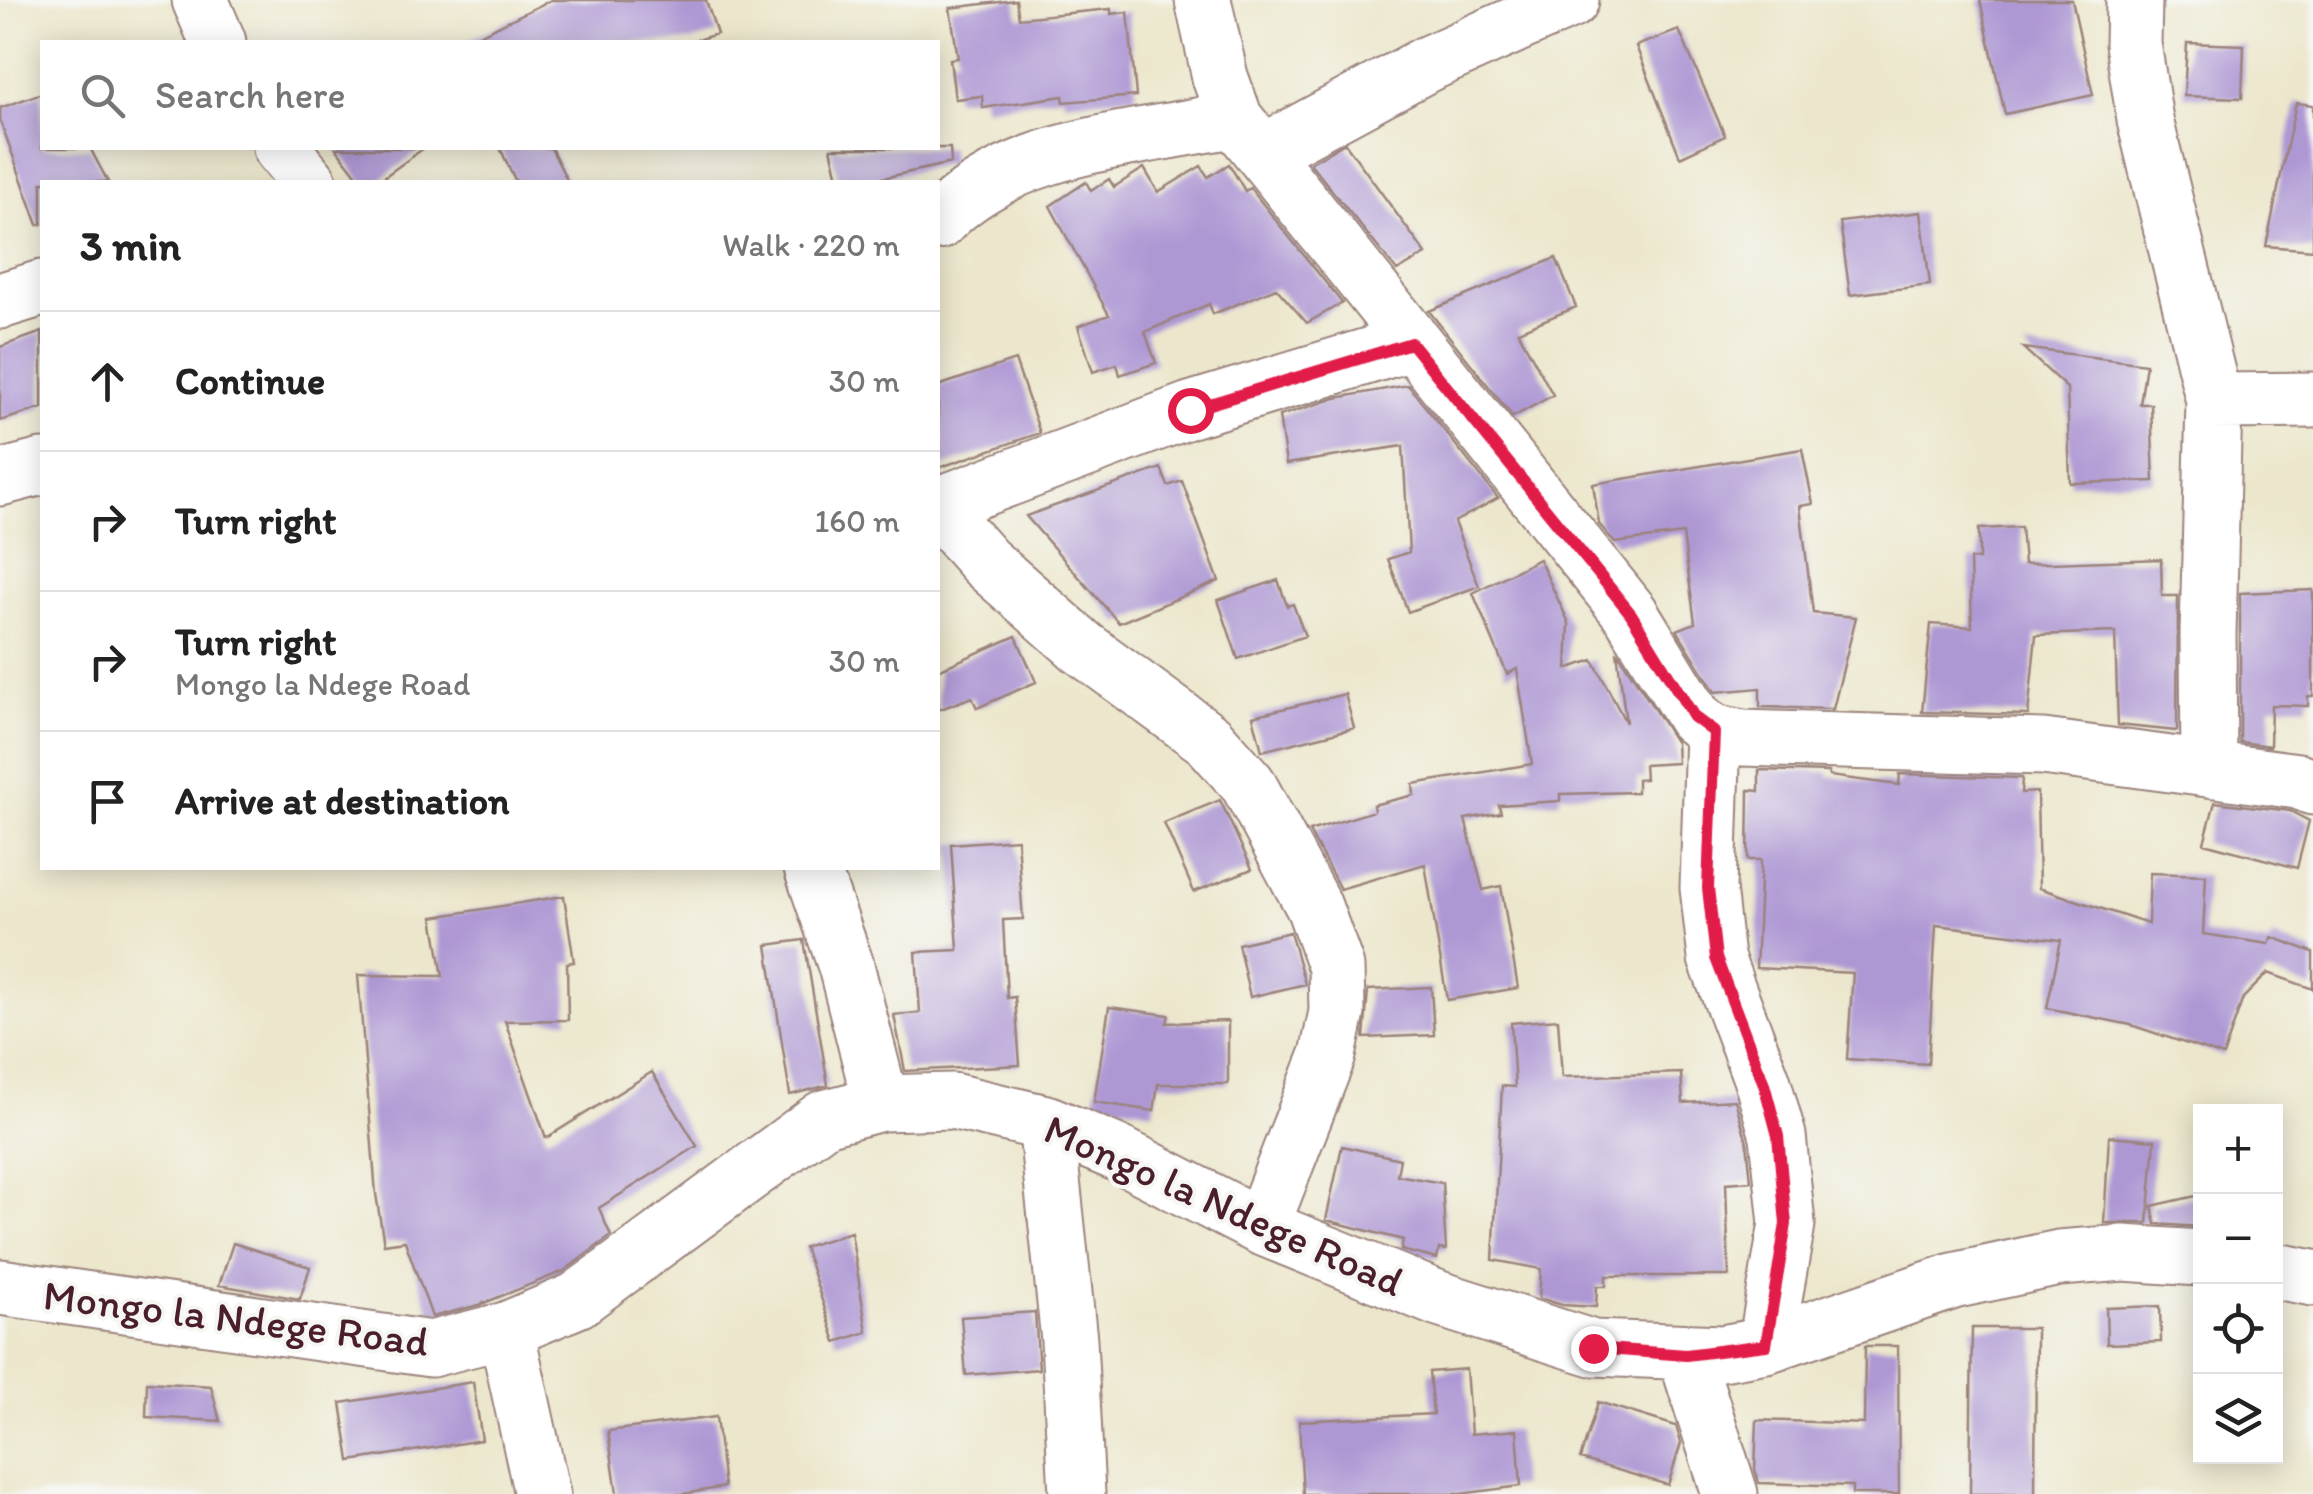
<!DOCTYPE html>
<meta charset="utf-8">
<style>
body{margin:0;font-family:Itim,sans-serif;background:#f6f6f6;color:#222}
.controls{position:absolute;right:30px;bottom:30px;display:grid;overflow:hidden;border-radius:0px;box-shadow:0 5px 25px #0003}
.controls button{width:90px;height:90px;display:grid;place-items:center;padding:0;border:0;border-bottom:2px solid #e0e0e0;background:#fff;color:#222;font:50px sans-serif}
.stop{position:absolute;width:30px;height:30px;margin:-22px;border:8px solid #e11d48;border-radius:50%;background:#fff}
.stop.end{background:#e11d48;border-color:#fff;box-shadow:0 2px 10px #0008}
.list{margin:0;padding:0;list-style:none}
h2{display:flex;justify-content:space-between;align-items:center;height:130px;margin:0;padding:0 40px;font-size:42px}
h2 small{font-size:32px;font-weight:400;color:#767676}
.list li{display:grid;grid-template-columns:65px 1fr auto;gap:30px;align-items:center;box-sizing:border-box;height:140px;padding:0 40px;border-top:2px solid #e0e0e0}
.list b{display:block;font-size:38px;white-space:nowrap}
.list p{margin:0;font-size:32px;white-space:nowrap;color:#767676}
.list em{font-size:32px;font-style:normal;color:#767676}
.icon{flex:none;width:55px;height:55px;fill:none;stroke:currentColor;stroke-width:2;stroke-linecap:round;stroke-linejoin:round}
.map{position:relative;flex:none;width:2313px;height:1494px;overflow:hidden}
.search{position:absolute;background:#fff;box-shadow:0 5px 25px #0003;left:40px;top:40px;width:900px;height:110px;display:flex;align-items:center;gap:25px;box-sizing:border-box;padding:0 35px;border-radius:0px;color:#767676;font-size:38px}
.panel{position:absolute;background:#fff;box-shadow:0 5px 25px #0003;left:40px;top:180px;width:900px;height:690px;border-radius:0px}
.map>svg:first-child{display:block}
</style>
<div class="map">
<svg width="2313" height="1494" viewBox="0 0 2313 1494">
<rect width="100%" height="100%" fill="#f6f6f2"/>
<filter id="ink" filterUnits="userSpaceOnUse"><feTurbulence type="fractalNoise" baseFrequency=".01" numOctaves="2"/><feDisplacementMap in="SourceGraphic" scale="20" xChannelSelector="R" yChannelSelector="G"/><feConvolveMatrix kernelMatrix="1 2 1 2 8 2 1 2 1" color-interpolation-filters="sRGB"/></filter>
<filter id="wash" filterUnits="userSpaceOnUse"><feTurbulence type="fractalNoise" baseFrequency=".0048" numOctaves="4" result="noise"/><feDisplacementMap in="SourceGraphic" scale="40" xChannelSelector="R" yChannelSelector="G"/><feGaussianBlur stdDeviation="2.25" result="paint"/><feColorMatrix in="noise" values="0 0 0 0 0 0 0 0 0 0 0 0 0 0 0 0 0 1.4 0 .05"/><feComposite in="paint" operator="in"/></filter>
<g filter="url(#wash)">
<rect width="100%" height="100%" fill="#ece7cc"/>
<g id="blocks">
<!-- building -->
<path fill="#ae98d4" d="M 551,0 L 706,0 L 717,34 L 690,42 L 465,42 Z
M 1016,0 L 1019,18 L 1111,9 L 1111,14 L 1128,12 L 1136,96 L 1064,102 L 1063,96 L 983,108 L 982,96 L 955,99 L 950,59 L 958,58 L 950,8 Z
M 1980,0 L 2072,0 L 2093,95 L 2005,114 Z
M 1679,30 L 1725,136 L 1680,157 L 1636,46 Z
M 2187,43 L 2244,45 L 2242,98 L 2184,96 Z
M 42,93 L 42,148 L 90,148 L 108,182 L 42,182 L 42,224 L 38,225 L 0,120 L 0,108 Z
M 2296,103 L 2313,105 L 2313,250 L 2266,246 Z
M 1345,143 L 1426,254 L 1397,271 L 1310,163 Z
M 336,148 L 424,148 L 377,182 L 362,182 Z
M 500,148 L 551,148 L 568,182 L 516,182 Z
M 831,148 L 950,148 L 951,163 L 865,182 L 839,182 Z
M 1229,164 L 1245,191 L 1250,188 L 1342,303 L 1307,323 L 1276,288 L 1213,314 L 1209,304 L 1145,332 L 1156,363 L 1120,375 L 1117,364 L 1093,372 L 1078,326 L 1109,315 L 1050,206 L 1086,182 L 1091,191 L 1109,179 L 1114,187 L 1144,168 L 1158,192 L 1201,166 L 1208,177 Z
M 1921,212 L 1930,285 L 1850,295 L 1840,222 Z
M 1556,258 L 1576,307 L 1518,331 L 1553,395 L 1513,417 L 1429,311 Z
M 42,332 L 42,408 L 0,421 L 0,347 Z
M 2023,348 L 2146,364 L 2140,404 L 2151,404 L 2154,481 L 2070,483 L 2067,388 Z
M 1015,360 L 1040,433 L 938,468 L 938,386 Z
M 1408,385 L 1498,498 L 1454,522 L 1479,586 L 1408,612 L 1388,559 L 1409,552 L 1403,446 L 1286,464 L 1279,416 L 1336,398 Z
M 1802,449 L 1813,504 L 1800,506 L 1813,613 L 1856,617 L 1833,709 L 1760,707 L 1760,688 L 1715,692 L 1677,630 L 1695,623 L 1683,534 L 1615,543 L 1599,524 L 1593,484 Z
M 1161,468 L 1168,486 L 1182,481 L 1219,581 L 1119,623 L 1026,516 Z
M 2021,527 L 2024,564 L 2161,559 L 2162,596 L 2178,596 L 2177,731 L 2118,725 L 2115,632 L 2036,635 L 2028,715 L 1922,712 L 1931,624 L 1972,627 L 1970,559 L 1979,559 L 1979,529 Z
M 1539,559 L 1569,623 L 1567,669 L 1593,660 L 1626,723 L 1617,651 L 1676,743 L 1677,763 L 1644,765 L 1645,779 L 1637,779 L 1637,792 L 1560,794 L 1560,801 L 1499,805 L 1501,813 L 1465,819 L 1483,890 L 1501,886 L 1518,988 L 1447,1000 L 1425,864 L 1340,889 L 1309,831 L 1374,811 L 1373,805 L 1414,795 L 1413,784 L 1532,764 L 1517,669 L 1507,674 L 1473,593 Z
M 1278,580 L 1287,606 L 1293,604 L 1305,636 L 1238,659 L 1218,600 Z
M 2313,590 L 2313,696 L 2308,696 L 2308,706 L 2271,705 L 2270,746 L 2240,742 L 2240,593 Z
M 1016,636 L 1036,682 L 977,708 L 972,697 L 938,710 L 938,670 Z
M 1345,694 L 1354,728 L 1262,751 L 1253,716 Z
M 1759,770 L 1829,772 L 1829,776 L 1899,785 L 1900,774 L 2022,778 L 2021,793 L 2037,792 L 2039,888 L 2148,924 L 2150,873 L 2206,875 L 2203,934 L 2269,944 L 2272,937 L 2313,952 L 2313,989 L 2268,973 L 2243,998 L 2223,1056 L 2131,1025 L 2047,1008 L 2061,940 L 1936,925 L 1928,1064 L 1847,1059 L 1853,973 L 1756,968 L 1761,860 L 1748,860 L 1749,790 L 1759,791 Z
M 1220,800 L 1252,869 L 1194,892 L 1164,823 Z
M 2215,802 L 2290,811 L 2309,821 L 2297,868 L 2204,843 Z
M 1017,839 L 1023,919 L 1003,920 L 1007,998 L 1015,997 L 1020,1065 L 905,1071 L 894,1015 L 920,1013 L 916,952 L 958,950 L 951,844 Z
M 564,896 L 574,962 L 567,963 L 568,1020 L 505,1021 L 546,1138 L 652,1072 L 697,1146 L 599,1208 L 611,1236 L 564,1271 L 479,1305 L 432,1317 L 405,1241 L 384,1244 L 376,1194 L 358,975 L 443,976 L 433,917 Z
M 1290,932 L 1305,984 L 1250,997 L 1238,944 Z
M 804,940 L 828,1085 L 790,1095 L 767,945 Z
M 1431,987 L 1434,1035 L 1364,1038 L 1368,990 Z
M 1109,1007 L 1169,1015 L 1167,1023 L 1228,1021 L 1228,1084 L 1158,1084 L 1154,1111 L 1094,1102 Z
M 1558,1019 L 1562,1077 L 1681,1073 L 1683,1103 L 1735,1100 L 1747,1142 L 1751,1181 L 1726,1183 L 1729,1276 L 1606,1276 L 1606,1286 L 1597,1286 L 1596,1307 L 1562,1305 L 1539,1298 L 1541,1269 L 1493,1260 L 1502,1086 L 1515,1087 L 1511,1023 Z
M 2109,1136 L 2155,1140 L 2148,1223 L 2104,1223 Z
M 1342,1146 L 1400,1159 L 1397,1175 L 1442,1183 L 1446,1250 L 1439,1249 L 1437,1259 L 1401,1250 L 1403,1240 L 1326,1220 Z
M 2200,1195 L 2200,1227 L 2156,1224 L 2152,1206 Z
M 851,1232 L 867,1332 L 836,1342 L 804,1247 Z
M 233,1243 L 310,1267 L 300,1299 L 219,1285 Z
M 2160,1306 L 2161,1342 L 2107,1344 L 2106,1308 Z
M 1035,1312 L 1039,1369 L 966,1375 L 961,1317 Z
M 1972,1328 L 2036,1328 L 2035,1494 L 1970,1494 Z
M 1865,1346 L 1898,1346 L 1899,1494 L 1852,1494 L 1852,1486 L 1759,1483 L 1755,1469 L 1757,1420 L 1864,1424 Z
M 1466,1369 L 1471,1434 L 1517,1430 L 1521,1486 L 1460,1494 L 1303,1494 L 1299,1421 L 1433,1414 L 1429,1372 Z
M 147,1382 L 211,1386 L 220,1421 L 146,1417 Z
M 473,1382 L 482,1440 L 350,1461 L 341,1403 Z
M 1598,1402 L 1676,1426 L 1681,1443 L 1668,1485 L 1580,1459 Z
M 716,1417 L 724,1487 L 683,1494 L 617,1494 L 608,1431 Z"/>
</g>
</g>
<g filter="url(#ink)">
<use href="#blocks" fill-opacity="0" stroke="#9b837c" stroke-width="2.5"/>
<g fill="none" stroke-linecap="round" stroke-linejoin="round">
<defs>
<path id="minor" d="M 200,0 L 218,42
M 1203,0 L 1220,77 L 1235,119 L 1631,614 L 1694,717 L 1713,732 L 1742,738 L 2043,747 L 2298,781 L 2313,787
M 2134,0 L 2133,44 L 2145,120 L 2214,401 L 2208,634 L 2209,769
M 281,148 L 309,182
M 1262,153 L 1427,64 L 1571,0
M 938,222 C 1012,144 1134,140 1235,119
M 0,301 L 42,288
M 2214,401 L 2313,400
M 0,478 L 42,467
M 938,505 L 1190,410 L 1411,343
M 938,509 L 985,562 L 1083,648 L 1209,740 L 1248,784 L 1314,907 L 1336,967 L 1337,1012 L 1328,1055 L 1261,1227
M 1713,732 L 1708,888 L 1716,958 L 1763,1083 L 1778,1136 L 1787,1224 L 1766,1345
M 812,868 L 846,966 L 881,1103
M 1046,1123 L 1069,1340 L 1077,1494
M 2276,1271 L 2313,1278
M 0,1287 L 431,1349 L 506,1330 L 577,1300 L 824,1118 L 881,1103 L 952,1101 L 1046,1123 L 1115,1152 L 1261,1227 L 1439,1299 L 1593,1348 L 1722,1353 L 1766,1345 L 1953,1281 L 2059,1258 L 2123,1253 L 2200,1258
M 506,1330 L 542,1494
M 1686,1355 L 1730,1494"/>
</defs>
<!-- minor casing -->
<use href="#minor" stroke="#9b837c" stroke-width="59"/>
<!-- minor -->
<use href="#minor" stroke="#fff" stroke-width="55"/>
</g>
</g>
<g fill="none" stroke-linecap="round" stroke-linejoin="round" filter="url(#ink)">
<!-- route -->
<path stroke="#e11d48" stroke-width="12" d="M 1190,410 L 1411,343 L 1631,614 L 1694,717 L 1714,732 L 1708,888 L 1716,958 L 1764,1084 L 1778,1136 L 1786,1224 L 1766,1345 L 1686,1355 L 1593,1348"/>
</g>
<g text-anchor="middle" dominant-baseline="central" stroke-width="8" stroke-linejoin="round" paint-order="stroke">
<!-- street labels -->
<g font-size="42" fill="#4a1f2b" stroke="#f6f6f2">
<text transform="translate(1224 1205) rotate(24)">Mongo la Ndege Road</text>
<text transform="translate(236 1318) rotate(7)">Mongo la Ndege Road</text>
</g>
</g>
</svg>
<div class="controls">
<button>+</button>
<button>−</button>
<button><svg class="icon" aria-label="locate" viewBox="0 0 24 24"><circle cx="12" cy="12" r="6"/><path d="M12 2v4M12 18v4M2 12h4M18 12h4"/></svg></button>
<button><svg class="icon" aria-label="layers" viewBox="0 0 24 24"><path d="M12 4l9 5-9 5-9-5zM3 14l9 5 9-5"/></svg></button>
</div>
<div class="stop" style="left:1190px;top:410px"></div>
<div class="stop end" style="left:1593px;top:1348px"></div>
<div class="search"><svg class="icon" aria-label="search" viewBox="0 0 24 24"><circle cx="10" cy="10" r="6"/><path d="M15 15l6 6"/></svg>Search here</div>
<section class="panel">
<h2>3 min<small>Walk · 220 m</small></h2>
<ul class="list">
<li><svg class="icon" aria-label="ahead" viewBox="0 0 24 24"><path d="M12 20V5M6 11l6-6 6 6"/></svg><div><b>Continue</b></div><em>30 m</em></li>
<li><svg class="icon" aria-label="right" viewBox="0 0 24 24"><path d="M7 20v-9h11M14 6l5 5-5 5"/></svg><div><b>Turn right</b></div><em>160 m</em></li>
<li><svg class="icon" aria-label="right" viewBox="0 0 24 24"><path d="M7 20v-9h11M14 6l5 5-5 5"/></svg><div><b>Turn right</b><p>Mongo la Ndege Road</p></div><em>30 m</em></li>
<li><svg class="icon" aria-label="arrive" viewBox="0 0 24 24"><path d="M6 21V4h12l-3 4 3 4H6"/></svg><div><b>Arrive at destination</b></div></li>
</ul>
</section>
</div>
